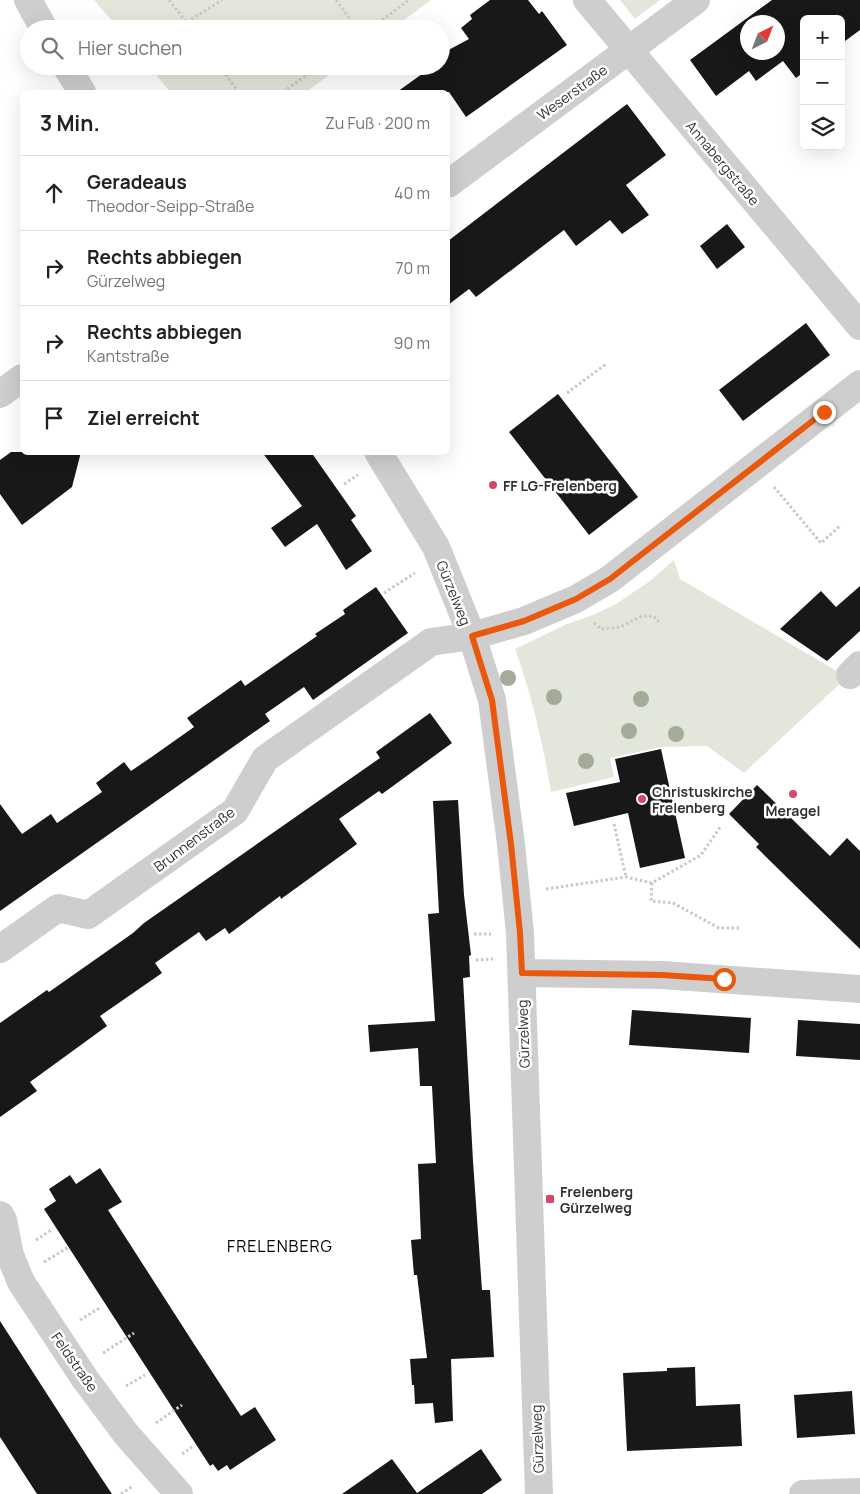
<!DOCTYPE html>
<html lang="de">
<meta charset="utf-8">
<style>
body{margin:0;font-family:Manrope,sans-serif;background:#f6f6f6;color:#222}
.controls{position:absolute;right:15px;top:15px;display:grid;overflow:hidden;border-radius:8px;box-shadow:0 5px 20px #0002}
.controls button{width:45px;height:45px;display:grid;place-items:center;padding:0;border:0;border-bottom:1px solid #e0e0e0;background:#fff;color:#222;font:25px sans-serif}
.compass{position:absolute;left:740px;top:15px;width:45px;height:45px;border-radius:50%;background:#fff;box-shadow:0 5px 20px #0002;rotate:42deg}
.stop{position:absolute;width:15px;height:15px;margin:-11px;border:4px solid #ea580c;border-radius:50%;background:#fff}
.stop.end{background:#ea580c;border-color:#fff;box-shadow:0 1px 5px #0008}
.list{margin:0;padding:0;list-style:none}
h2{display:flex;justify-content:space-between;align-items:center;height:65px;margin:0;padding:0 20px;font-size:21px}
h2 small{font-size:16px;font-weight:400;color:#767676}
.list li{display:grid;grid-template-columns:32px 1fr auto;gap:15px;align-items:center;box-sizing:border-box;height:75px;padding:0 20px;border-top:1px solid #e0e0e0}
.list b{display:block;font-size:19px;white-space:nowrap}
.list p{margin:0;font-size:16px;white-space:nowrap;color:#767676}
.list em{font-size:16px;font-style:normal;color:#767676}
.icon{flex:none;width:28px;height:28px;fill:none;stroke:currentColor;stroke-width:2;stroke-linecap:round;stroke-linejoin:round}
.map{position:relative;flex:none;width:860px;height:1494px;overflow:hidden}
.search{position:absolute;background:#fff;box-shadow:0 5px 20px #0002;left:20px;top:20px;width:430px;height:55px;display:flex;align-items:center;gap:12px;box-sizing:border-box;padding:0 18px;border-radius:28px;color:#767676;font-size:19px}
.panel{position:absolute;background:#fff;box-shadow:0 5px 20px #0002;left:20px;top:90px;width:430px;height:365px;border-radius:8px}
.map>svg:first-child{display:block}
</style>
<div class="map">
<svg width="860" height="1494" viewBox="0 0 860 1494">
<rect width="100%" height="100%" fill="#fff"/>
<!-- green -->
<path fill="#e3e7db" d="M 94,0 L 431,0 L 392,29 L 119,29 Z
M 620,0 L 660,0 L 635,19 Z
M 149,66 L 341,66 L 306,92 L 170,92 Z
M 674,560 L 680,579 L 847,677 L 744,773 L 707,746 L 661,747 L 610,758 L 614,777 L 551,792 C 543,743 532,696 515,649 L 567,624 L 593,615 L 616,604 L 650,581 Z"/>
<!-- building -->
<path fill="#181818" fill-rule="evenodd" d="M 490,0 L 528,0 L 539,14 L 542,11 L 567,45 L 466,117 L 449,92 L 397,92 L 433,66 L 441,66 L 441,54 L 469,39 L 461,28 L 472,19 L 470,15 Z
M 772,0 L 860,0 L 860,30 L 841,44 L 841,19 L 804,19 L 804,72 L 796,78 L 783,61 L 756,81 L 749,71 L 716,96 L 690,60 ZM 748,22 L 778,22 L 778,52 L 748,52 Z
M 627,104 L 666,155 L 626,185 L 649,215 L 622,234 L 610,220 L 576,246 L 564,230 L 476,297 L 469,289 L 448,305 L 448,241 Z
M 727,224 L 745,247 L 717,269 L 700,246 Z
M 806,323 L 830,355 L 743,421 L 719,390 Z
M 558,394 L 638,497 L 589,535 L 509,432 Z
M 11,452 L 81,452 L 72,487 L 22,525 L 0,494 L 0,460 Z
M 262,452 L 311,452 L 356,516 L 351,520 L 372,551 L 346,570 L 317,524 L 285,547 L 271,528 L 302,506 Z
M 860,586 L 860,631 L 827,661 L 780,629 L 821,591 L 836,607 Z
M 376,587 L 408,633 L 313,700 L 304,687 L 265,714 L 270,721 L 0,911 L 0,804 L 22,834 L 51,814 L 57,823 L 102,792 L 96,783 L 124,762 L 131,771 L 153,756 L 194,727 L 187,718 L 241,680 L 245,686 L 317,636 L 315,634 L 345,614 L 343,610 Z
M 430,713 L 452,743 L 382,794 L 379,791 L 339,819 L 357,844 L 281,899 L 280,896 L 229,934 L 225,928 L 206,941 L 199,932 L 155,963 L 162,973 L 100,1016 L 107,1026 L 30,1082 L 37,1091 L 0,1117 L 0,1023 L 47,990 L 49,992 L 133,933 L 144,923 L 380,758 L 376,752 Z
M 661,749 L 685,858 L 640,868 L 628,813 L 574,826 L 566,793 L 620,782 L 615,759 Z
M 757,785 L 830,856 L 847,838 L 860,851 L 860,949 L 756,847 L 759,844 L 729,814 Z
M 458,800 L 464,895 L 471,955 L 469,956 L 470,977 L 463,978 L 473,1161 L 482,1290 L 490,1290 L 494,1357 L 451,1359 L 453,1421 L 435,1423 L 433,1403 L 415,1404 L 414,1385 L 412,1385 L 410,1359 L 427,1358 L 417,1275 L 414,1275 L 411,1240 L 421,1239 L 418,1164 L 436,1163 L 432,1086 L 420,1086 L 418,1048 L 370,1052 L 368,1025 L 435,1021 L 428,914 L 439,913 L 433,801 Z
M 632,1010 L 751,1018 L 749,1053 L 629,1045 Z
M 798,1020 L 860,1024 L 860,1060 L 796,1056 Z
M 100,1168 L 122,1202 L 108,1210 L 194,1344 L 241,1416 L 255,1407 L 276,1440 L 230,1470 L 227,1465 L 218,1471 L 213,1464 L 210,1466 L 44,1209 L 56,1201 L 49,1189 L 70,1175 L 76,1184 Z
M 0,1321 L 94,1467 L 112,1494 L 37,1494 L 0,1437 Z
M 695,1367 L 696,1406 L 740,1404 L 742,1446 L 627,1451 L 623,1373 L 667,1371 L 667,1368 Z
M 852,1391 L 855,1434 L 797,1438 L 794,1395 Z
M 481,1449 L 502,1480 L 482,1494 L 342,1494 L 392,1459 L 417,1493 Z"/>
<g fill="none" stroke-linecap="round" stroke-linejoin="round">
<!-- path -->
<path stroke="#c8c8c8" stroke-width="3" stroke-dasharray="2.5 2.5" stroke-linecap="butt" d="M 169,0 L 192,29
M 336,0 L 357,29
M 187,22 L 222,0
M 370,29 L 409,0
M 220,66 L 238,92
M 283,92 L 319,66
M 567,393 L 606,364
M 344,484 L 358,475
M 774,487 L 821,543 L 841,525
M 384,593 L 415,573
M 594,623 L 601,629 L 620,627 L 642,616 L 653,616 L 661,624
M 614,824 L 626,877
M 652,883 L 651,901 L 673,903 L 719,928 L 741,928
M 546,889 L 626,877 L 652,883 L 701,855 L 721,826
M 474,934 L 491,934
M 476,960 L 493,959
M 36,1240 L 53,1229
M 44,1262 L 69,1247
M 80,1320 L 101,1307
M 103,1353 L 134,1333
M 126,1386 L 145,1375
M 156,1423 L 182,1405
M 182,1454 L 192,1447
M 121,1494 L 133,1486"/>
<!-- street -->
<path stroke="#cecece" stroke-width="28" d="M 28,0 L 44,29
M 587,0 L 860,326
M 66,66 L 82,92
M 448,184 L 696,0
M 0,394 L 22,378
M 378,452 L 436,547 L 472,636 L 492,700 L 511,844 L 520,933 L 539,1494
M 850,675 L 860,665
M 0,949 L 58,908 L 88,915 L 235,811 L 265,759 L 431,642 L 472,636 L 524,621 L 576,599 L 610,579 L 860,384
M 522,973 L 662,975 L 860,989
M 0,1215 L 3,1220 L 10,1255 L 21,1282 L 85,1379 L 126,1434 L 179,1494
M 803,1494 L 860,1492"/>
</g>
<!-- trees -->
<g fill="#a4ac97">
<circle cx="508" cy="678" r="8"/>
<circle cx="554" cy="697" r="8"/>
<circle cx="641" cy="699" r="8"/>
<circle cx="629" cy="731" r="8"/>
<circle cx="676" cy="734" r="8"/>
<circle cx="586" cy="761" r="8"/>
</g>
<g fill="none" stroke-linecap="round" stroke-linejoin="round">
<!-- route -->
<path stroke="#ea580c" stroke-width="6" d="M 724,979 L 662,975 L 522,973 L 520,933 L 511,844 L 492,700 L 472,636 L 524,621 L 576,599 L 610,579 L 824,412"/>
</g>
<!-- markers -->
<g fill="#d54667" stroke="#fff" stroke-width="2">
<circle cx="493" cy="485" r="5"/>
<circle cx="793" cy="794" r="5"/>
<circle cx="642" cy="799" r="5"/>
<rect x="545" y="1194" width="10" height="10" rx="2.5"/>
</g>
<g text-anchor="middle" dominant-baseline="central" stroke-width="5" stroke-linejoin="round" paint-order="stroke">
<!-- street labels -->
<g font-size="14" fill="#313131" stroke="#fff">
<text transform="translate(572 92) rotate(-36)">Weserstraße</text>
<text transform="translate(723 163) rotate(50)">Annabergstraße</text>
<text transform="translate(454 593) rotate(68)">Gürzelweg</text>
<text transform="translate(194 839) rotate(-37)">Brunnenstraße</text>
<text transform="translate(523 1034) rotate(-92)">Gürzelweg</text>
<text transform="translate(75 1362) rotate(55)">Feldstraße</text>
<text transform="translate(537 1439) rotate(-92)">Gürzelweg</text>
</g>
<!-- poi labels -->
<g font-size="14" font-weight="bold" fill="#313131" stroke="#fff" text-anchor="start">
<text x="503" y="485">FF LG-Frelenberg</text>
<text x="652" y="791">Christuskirche<tspan x="652" dy="16">Frelenberg</tspan></text>
<text x="793" y="810" text-anchor="middle">Meragel</text>
<text x="560" y="1191">Frelenberg<tspan x="560" dy="16">Gürzelweg</tspan></text>
</g>
<!-- quarter labels -->
<g font-size="16" letter-spacing="1" fill="#000" stroke="#fff">
<text x="280" y="1246">FRELENBERG</text>
</g>
</g>
</svg>
<div class="controls">
<button>+</button>
<button>−</button>
<button><svg class="icon" aria-label="layers" viewBox="0 0 24 24"><path d="M12 4l9 5-9 5-9-5zM3 14l9 5 9-5"/></svg></button>
</div>
<svg class="compass" viewBox="-18 -18 36 36"><path d="M0-13l5 13h-10z" fill="#e53935"/><path d="M0 13l5-13h-10z" fill="#767676"/></svg>
<div class="stop" style="left:724px;top:979px"></div>
<div class="stop end" style="left:824px;top:412px"></div>
<div class="search"><svg class="icon" aria-label="search" viewBox="0 0 24 24"><circle cx="10" cy="10" r="6"/><path d="M15 15l6 6"/></svg>Hier suchen</div>
<section class="panel">
<h2>3 Min.<small>Zu Fuß · 200 m</small></h2>
<ul class="list">
<li><svg class="icon" aria-label="ahead" viewBox="0 0 24 24"><path d="M12 20V5M6 11l6-6 6 6"/></svg><div><b>Geradeaus</b><p>Theodor-Seipp-Straße</p></div><em>40 m</em></li>
<li><svg class="icon" aria-label="right" viewBox="0 0 24 24"><path d="M7 20v-9h11M14 6l5 5-5 5"/></svg><div><b>Rechts abbiegen</b><p>Gürzelweg</p></div><em>70 m</em></li>
<li><svg class="icon" aria-label="right" viewBox="0 0 24 24"><path d="M7 20v-9h11M14 6l5 5-5 5"/></svg><div><b>Rechts abbiegen</b><p>Kantstraße</p></div><em>90 m</em></li>
<li><svg class="icon" aria-label="arrive" viewBox="0 0 24 24"><path d="M6 21V4h12l-3 4 3 4H6"/></svg><div><b>Ziel erreicht</b></div></li>
</ul>
</section>
</div>
